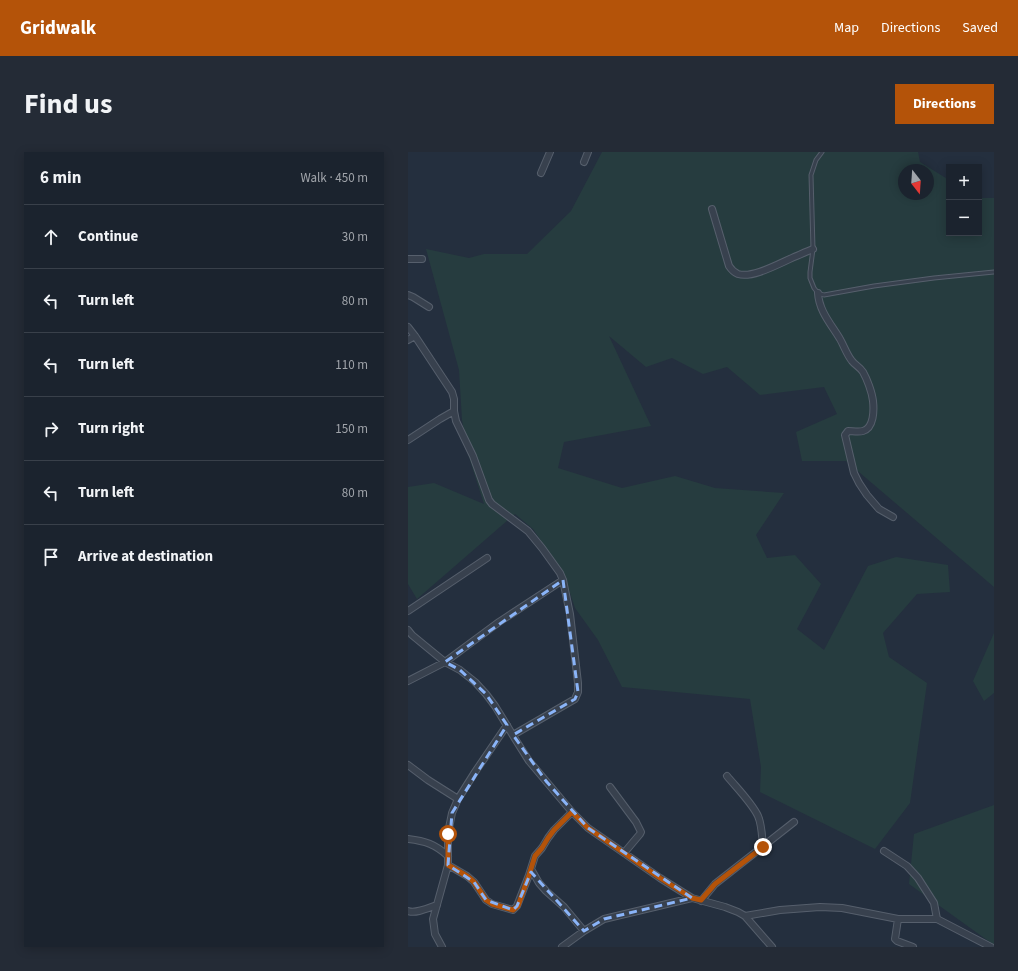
<!DOCTYPE html>
<meta charset="utf-8">
<style>
body{margin:0;font-family:"Source Sans 3",sans-serif;background:#242b36;color:#f1f3f6}
.controls{position:absolute;right:12px;top:12px;display:grid;overflow:hidden;border-radius:0px;box-shadow:0 2px 10px #0003}
.controls button{width:36px;height:36px;display:grid;place-items:center;padding:0;border:0;border-bottom:1px solid #39404a;background:#1b232e;color:#f1f3f6;font:20px sans-serif}
.compass{position:absolute;left:490px;top:12px;width:36px;height:36px;border-radius:50%;background:#1b232e;box-shadow:0 2px 10px #0003;rotate:163deg}
.stop{position:absolute;width:12px;height:12px;margin:-9px;border:3px solid #b45309;border-radius:50%;background:#fff}
.stop.end{background:#b45309;border-color:#fff;box-shadow:0 1px 4px #0008}
.list{margin:0;padding:0;list-style:none}
h2{display:flex;justify-content:space-between;align-items:center;height:52px;margin:0;padding:0 16px;font-size:17px}
h2 small{font-size:13px;font-weight:400;color:#a0a4aa}
.list li{display:grid;grid-template-columns:26px 1fr auto;gap:12px;align-items:center;box-sizing:border-box;height:64px;padding:0 16px;border-top:1px solid #39404a}
.list b{display:block;font-size:15px;white-space:nowrap}
.list em{font-size:13px;font-style:normal;color:#a0a4aa}
.icon{flex:none;width:22px;height:22px;fill:none;stroke:currentColor;stroke-width:2;stroke-linecap:round;stroke-linejoin:round}
.map{position:relative;flex:none;width:586px;height:795px;overflow:hidden;border-radius:0px}
header{display:flex;align-items:center;gap:24px;box-sizing:border-box;height:56px;padding:0 20px;background:#b45309;color:#fff}
header strong{font-size:19px}
nav{display:flex;gap:22px;margin-inline-start:auto;font-size:14px}
.intro{display:flex;align-items:center;justify-content:space-between;box-sizing:border-box;height:96px;padding:0 24px}
h1{margin:0;font-size:28px}
.button{padding:10px 18px;border-radius:0px;background:#b45309;color:#fff;font-size:14px;font-weight:700}
main{display:flex;gap:24px;padding:0 24px}
aside{flex:1;background:#1b232e;border-radius:0px;box-shadow:0 2px 10px #0003}
.map>svg:first-child{display:block}
</style>
<header>
<strong>Gridwalk</strong>
<nav><a>Map</a><a>Directions</a><a>Saved</a></nav>
</header>
<div class="intro"><h1>Find us</h1><a class="button">Directions</a></div>
<main>
<aside>
<h2>6 min<small>Walk · 450 m</small></h2>
<ul class="list">
<li><svg class="icon" aria-label="ahead" viewBox="0 0 24 24"><path d="M12 20V5M6 11l6-6 6 6"/></svg><div><b>Continue</b></div><em>30 m</em></li>
<li><svg class="icon" aria-label="left" viewBox="0 0 24 24"><path d="M17 20v-9H6M10 6l-5 5 5 5"/></svg><div><b>Turn left</b></div><em>80 m</em></li>
<li><svg class="icon" aria-label="left" viewBox="0 0 24 24"><path d="M17 20v-9H6M10 6l-5 5 5 5"/></svg><div><b>Turn left</b></div><em>110 m</em></li>
<li><svg class="icon" aria-label="right" viewBox="0 0 24 24"><path d="M7 20v-9h11M14 6l5 5-5 5"/></svg><div><b>Turn right</b></div><em>150 m</em></li>
<li><svg class="icon" aria-label="left" viewBox="0 0 24 24"><path d="M17 20v-9H6M10 6l-5 5 5 5"/></svg><div><b>Turn left</b></div><em>80 m</em></li>
<li><svg class="icon" aria-label="arrive" viewBox="0 0 24 24"><path d="M6 21V4h12l-3 4 3 4H6"/></svg><div><b>Arrive at destination</b></div></li>
</ul>
</aside>
<div class="map">
<svg width="586" height="795" viewBox="0 0 586 795">
<rect width="100%" height="100%" fill="#242f3e"/>
<!-- green -->
<path fill="#263c3f" fill-rule="evenodd" d="M 194,0 L 510,0 L 512,10 L 541,28 L 541,81 L 571,81 L 571,46 L 586,46 L 586,435 L 438,309 L 394,309 L 388,280 L 429,262 L 416,235 L 352,243 L 319,215 L 295,222 L 264,206 L 238,215 L 201,184 L 243,274 L 156,290 L 150,316 L 214,336 L 267,324 L 307,336 L 376,341 L 348,383 L 359,406 L 387,403 L 413,432 L 389,477 L 416,498 L 460,414 L 488,405 L 540,413 L 542,440 L 509,442 L 475,481 L 481,505 L 519,531 L 502,651 L 467,697 L 352,640 L 353,615 L 342,547 L 214,535 L 190,488 L 167,456 L 156,423 L 125,377 L 107,362 L 9,447 L 0,432 L 0,335 L 26,331 L 76,352 L 60,302 L 54,268 L 51,218 L 18,97 L 61,106 L 76,102 L 119,102 L 163,59 ZM 496,18 L 520,18 L 520,42 L 496,42 Z
M 586,481 L 586,541 L 576,549 L 565,529 Z
M 586,653 L 586,793 L 501,732 L 506,682 Z"/>
<g fill="none" stroke-linecap="round" stroke-linejoin="round">
<defs>
<path id="service" d="M 414,0 L 408,8 L 403,23 L 405,97 L 402,120 L 402,126 L 406,136 L 410,141 L 416,143 L 466,134 L 526,126 L 586,120"/>
<path id="minor" d="M 176,10 L 180,0
M 133,21 L 142,0
M 304,57 L 321,114 C 323,117 325,120 330,122 C 346,127 375,109 391,103 C 395,101 400,99 405,97
M 0,107 L 14,107
M 410,141 C 411,159 423,172 432,187 C 436,194 439,203 444,209 C 447,213 452,215 455,220 C 459,227 464,240 465,249 C 466,258 466,276 455,279 C 451,280 444,279 440,279 L 437,283 L 446,321 L 451,331 L 459,343 L 471,357 L 485,365
M 0,143 L 5,145 L 21,155
M 0,175 L 7,184 L 0,188
M 7,184 L 44,240 L 46,247 L 46,259 L 48,269 L 65,304 L 81,348 L 84,352 L 120,379 L 134,396 L 152,421 L 155,428 L 162,462 L 170,531 L 170,540 L 167,547 L 105,583
M 0,288 L 32,267 L 46,259
M 0,459 L 79,406
M 0,478 L 4,483 L 21,497 L 37,510 L 52,518 L 67,530 L 78,542 L 87,554 L 109,590 L 121,609 L 164,660 L 180,676 L 252,726 L 284,746 L 317,755 L 330,760 L 337,764 L 364,795
M 0,529 L 37,510 L 91,470 L 155,428
M 0,613 L 20,628 L 50,647
M 319,624 C 328,635 344,651 350,664 C 354,673 354,685 355,695
M 202,635 L 228,670 L 233,680 L 232,682 L 216,701
M 0,687 C 17,689 27,692 40,704
M 476,699 L 499,714 L 510,726 L 526,751 L 529,767
M 40,713 L 59,724 L 66,730 L 78,748 L 84,752 L 105,758 L 109,754 L 121,723 L 127,704 L 134,696 L 140,686 L 146,678 L 164,660
M 123,717 L 131,731 L 138,739 L 156,755 L 176,779
M 293,749 L 307,732 L 386,670
M 0,759 C 8,762 20,756 29,753
M 337,764 L 372,758 L 412,755 L 434,756 L 490,767 L 529,767 L 583,795
M 490,767 L 487,787 L 489,789 L 505,795
M 34,795 L 27,782 L 25,767 L 40,713 L 40,681 L 44,661 L 50,647 L 67,620 L 99,573
M 154,795 L 176,779 L 196,767 L 284,746"/>
</defs>
<!-- service casing -->
<use href="#service" stroke="#565f6c" stroke-width="5"/>
<!-- minor casing -->
<use href="#minor" stroke="#565f6c" stroke-width="8"/>
<!-- service -->
<use href="#service" stroke="#38414e" stroke-width="3"/>
<!-- minor -->
<use href="#minor" stroke="#38414e" stroke-width="6"/>
</g>
<g fill="none" stroke-linecap="round" stroke-linejoin="round">
<!-- route -->
<path stroke="#b45309" stroke-width="5" d="M 40,682 L 40,713 L 59,724 L 66,730 L 78,748 L 84,752 L 105,758 L 110,754 L 121,723 L 127,704 L 134,696 L 140,686 L 146,678 L 164,660 L 180,676 L 252,726 L 284,746 L 293,748 L 307,732 L 355,695"/>
</g>
<!-- marked area -->
<path fill="none" stroke="#8ab4f8" stroke-width="3" stroke-dasharray="8 5" stroke-linejoin="round" d="M 155,428 L 170,540 L 167,547 L 105,583 L 138,629 L 180,676 L 284,746 L 196,767 L 176,779 L 123,720 L 109,754 L 105,758 L 78,748 L 66,730 L 40,713 L 44,661 L 99,573 L 78,542 L 52,518 L 37,510 Z"/>
</svg>
<div class="controls">
<button>+</button>
<button>−</button>
</div>
<svg class="compass" viewBox="-18 -18 36 36"><path d="M0-13l5 13h-10z" fill="#e53935"/><path d="M0 13l5-13h-10z" fill="#a0a4aa"/></svg>
<div class="stop" style="left:40px;top:682px"></div>
<div class="stop end" style="left:355px;top:695px"></div>
</div>
</main>
